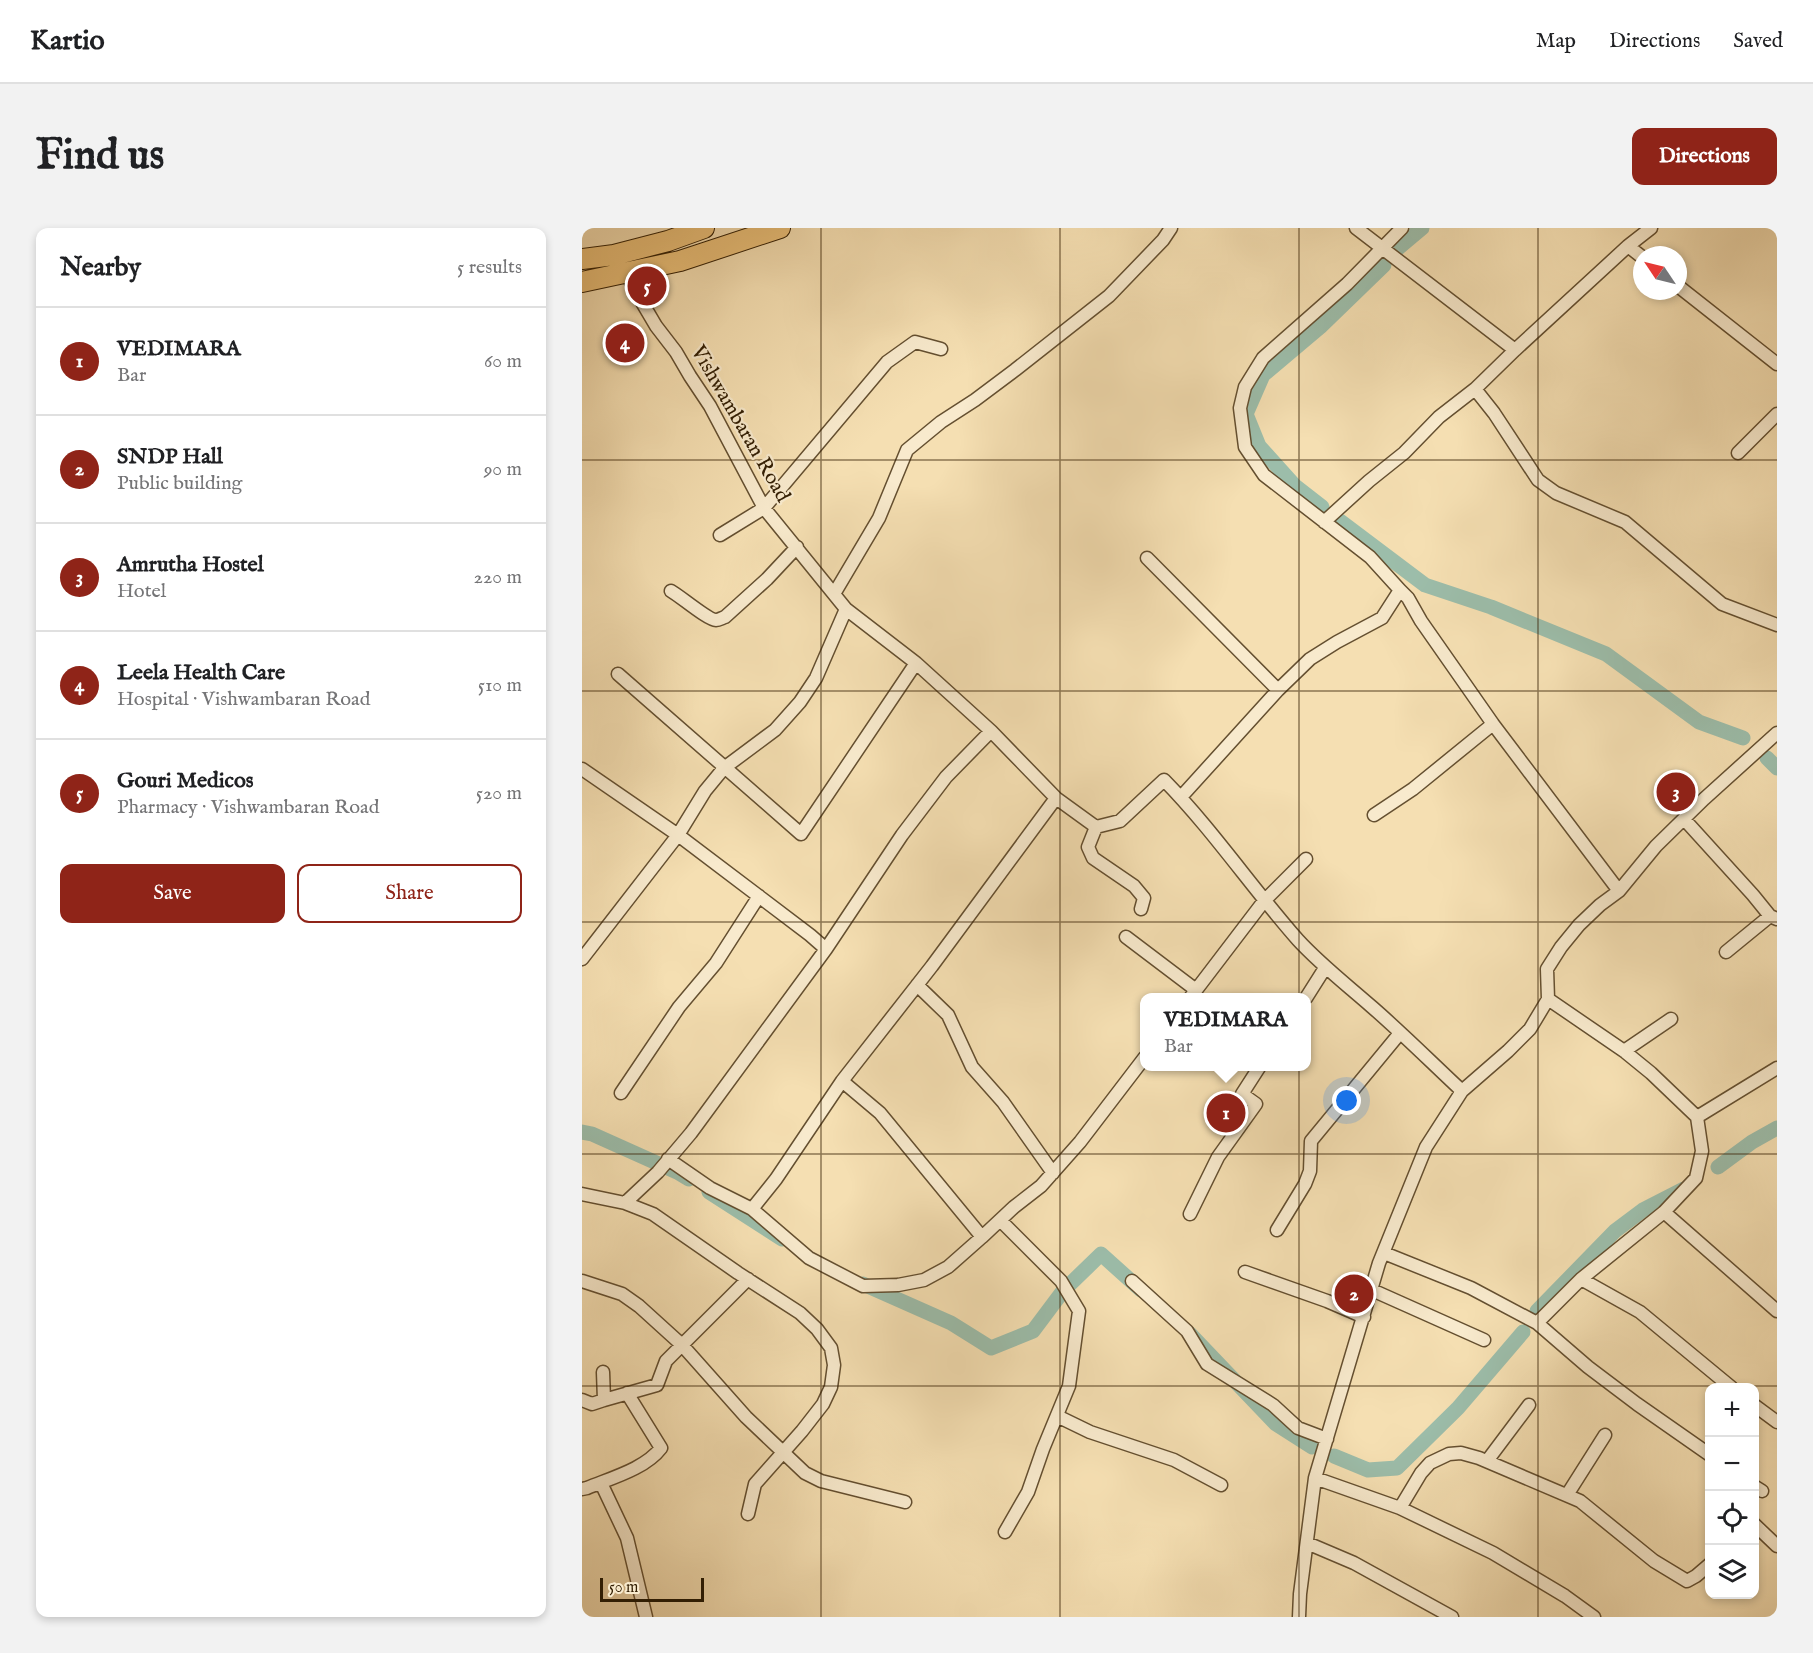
<!DOCTYPE html>
<meta charset="utf-8">
<style>
body{margin:0;font-family:"IM FELL English",serif;background:#f2f2f2;color:#202124}
.controls{position:absolute;right:18px;bottom:18px;display:grid;overflow:hidden;border-radius:12px;box-shadow:0 3px 9px #0003}
.controls button{width:54px;height:54px;display:grid;place-items:center;padding:0;border:0;border-bottom:2px solid #e0e0e0;background:#fff;color:#202124;font:30px sans-serif}
.compass{position:absolute;left:1051px;top:18px;width:54px;height:54px;border-radius:50%;background:#fff;box-shadow:0 3px 9px #0003;rotate:305deg}
.scale{position:absolute;left:18px;bottom:15px;width:104px;box-sizing:border-box;padding-left:6px;border:3px solid #331f04;border-top:0;font-size:16px;line-height:21px;white-space:nowrap;color:#331f04;-webkit-text-stroke:4px #f8eacd;paint-order:stroke}
.you{position:absolute;left:765px;top:873px;width:21px;height:21px;margin:-15px;border:4px solid #fff;border-radius:50%;background:#1a73e8;box-shadow:0 0 0 9px #1a73e833}
.badge{display:grid;place-items:center;width:39px;height:39px;border-radius:50%;background:#8f2418;color:#fff;font-size:20px;font-weight:700}
.pin{position:absolute;translate:-50% -50%;border:3px solid #fff;box-shadow:0 2px 6px #0006}
.popup{position:absolute;left:558px;top:765px;width:171px;height:78px;box-sizing:border-box;display:grid;place-content:center;border-radius:12px;background:#fff;filter:drop-shadow(0 2px 4px #0005);font-size:20px;white-space:nowrap;color:#757577}
.popup b{font-size:22px;color:#202124}
.popup::after{content:'';position:absolute;left:50%;top:100%;margin-left:-12px;border:12px solid transparent;border-top-color:#fff}
.list{margin:0;padding:0;list-style:none}
h2{display:flex;justify-content:space-between;align-items:center;height:78px;margin:0;padding:0 24px;font-size:26px}
h2 small{font-size:20px;font-weight:400;color:#757577}
.list li{display:grid;grid-template-columns:39px 1fr auto;gap:18px;align-items:center;box-sizing:border-box;height:108px;padding:0 24px;border-top:2px solid #e0e0e0}
.list b{display:block;font-size:22px;white-space:nowrap}
.list p{margin:0;font-size:20px;white-space:nowrap;color:#757577}
.list em{font-size:20px;font-style:normal;color:#757577}
.actions{display:flex;gap:12px;padding:18px 24px}
.actions a{flex:1;padding:14px 0;border:2px solid #8f2418;border-radius:12px;text-align:center;font-size:21px;color:#8f2418}
.actions .main{background:#8f2418;color:#fff}
.icon{flex:none;width:33px;height:33px;fill:none;stroke:currentColor;stroke-width:2;stroke-linecap:round;stroke-linejoin:round}
.map{position:relative;flex:none;width:1195px;height:1389px;overflow:hidden;border-radius:12px}
header{display:flex;align-items:center;gap:36px;box-sizing:border-box;height:84px;padding:0 30px;background:#fff;border-bottom:2px solid #e0e0e0}
header strong{font-size:28px}
nav{display:flex;gap:33px;margin-inline-start:auto;font-size:21px}
.intro{display:flex;align-items:center;justify-content:space-between;box-sizing:border-box;height:144px;padding:0 36px}
h1{margin:0;font-size:42px}
.button{padding:15px 27px;border-radius:12px;background:#8f2418;color:#fff;font-size:21px;font-weight:700}
main{display:flex;gap:36px;padding:0 36px}
aside{flex:1;background:#fff;border-radius:12px;box-shadow:0 3px 9px #0003}
.map>svg:first-child{display:block}
</style>
<header>
<strong>Kartio</strong>
<nav><a>Map</a><a>Directions</a><a>Saved</a></nav>
</header>
<div class="intro"><h1>Find us</h1><a class="button">Directions</a></div>
<main>
<aside>
<h2>Nearby<small>5 results</small></h2>
<ul class="list">
<li><span class="badge">1</span><div><b>VEDIMARA</b><p>Bar</p></div><em>60 m</em></li>
<li><span class="badge">2</span><div><b>SNDP Hall</b><p>Public building</p></div><em>90 m</em></li>
<li><span class="badge">3</span><div><b>Amrutha Hostel</b><p>Hotel</p></div><em>220 m</em></li>
<li><span class="badge">4</span><div><b>Leela Health Care</b><p>Hospital · Vishwambaran Road</p></div><em>510 m</em></li>
<li><span class="badge">5</span><div><b>Gouri Medicos</b><p>Pharmacy · Vishwambaran Road</p></div><em>520 m</em></li>
</ul>
<div class="actions"><a class="main">Save</a><a>Share</a></div>
</aside>
<div class="map">
<svg width="1195" height="1389" viewBox="0 0 1195 1389">
<rect width="100%" height="100%" fill="#f5dfb2"/>
<filter id="stains"><feTurbulence type="fractalNoise" baseFrequency=".00333" numOctaves="4"/><feColorMatrix values="0 0 0 0 .2 0 0 0 0 .09 0 0 0 0 .02 0 0 0 .5 -.17"/></filter>
<radialGradient id="worn" r=".72"><stop offset=".6" stop-color="#630" stop-opacity="0"/><stop offset="1" stop-color="#630" stop-opacity=".3"/></radialGradient>
<g fill="none" stroke-linecap="round" stroke-linejoin="round">
<!-- canal -->
<path stroke="#9cbdaa" stroke-width="15" d="M 815,21 L 840,0
M 740,279 L 713,258 L 677,218 L 664,186 L 681,147 L 738,99 L 802,37
M 758,293 L 843,357 L 909,379 L 1024,426 L 1117,494 L 1161,510
M 1185,530 L 1195,540
M 0,904 L 10,906 L 97,945 L 107,951
M 1136,939 L 1170,914 L 1195,900
M 127,964 L 200,1011
M 281,1056 L 369,1095 L 409,1120 L 451,1103 L 481,1063 L 519,1026 L 559,1062
M 955,1083 L 1033,1003 L 1061,982 L 1102,961
M 608,1106 L 694,1196 L 730,1219
M 752,1228 L 786,1242 L 815,1240 L 876,1180 L 941,1104"/>
<defs>
<path id="minor" d="M 774,0 L 933,122 L 1046,18 L 1069,0
M 1046,18 L 1060,29
M 45,45 L 51,59 L 74,98 L 94,124 L 108,148 L 128,178 L 182,280 L 264,381 L 334,435 L 409,503 L 474,570 L 514,599 L 538,593 L 582,552 C 631,602 670,660 716,712 C 739,737 765,757 790,779 C 821,806 850,835 880,863 L 844,919 L 797,1035 L 733,1250 L 718,1366 L 717,1389
M 1096,58 L 1195,136
M 893,161 L 912,185 L 956,252 L 974,265 L 1043,294 L 1140,376 L 1195,397
M 1156,225 L 1195,186
M 742,294 L 787,253 L 822,225 L 857,189 L 893,161 L 933,122
M 138,307 L 182,280 L 305,134 L 333,114 L 359,121
M 565,330 L 696,462
M 818,362 L 826,370 L 839,393 L 911,496 L 1037,663
M 89,363 C 98,368 126,392 134,392 C 137,392 140,390 143,389 L 185,351 L 215,319
M 252,366 L 297,290 L 325,222 L 359,194 L 393,172 L 433,142 L 527,68 L 581,12 L 589,0
M 36,446 L 219,606 L 334,435
M 0,541 L 96,607 L 0,731
M 599,569 L 696,462 L 728,431 L 755,414 L 800,390 L 818,362 L 788,329 L 682,247 L 663,219 L 658,180 L 663,159 L 681,130 L 765,56 L 820,0
M 474,570 L 350,738 L 260,853 L 298,885 L 400,1009 L 432,979 L 459,958 L 498,914 L 563,829
M 792,587 L 831,561 L 911,496
M 1102,591 L 1171,667 L 1188,688 L 1195,691
M 514,599 L 506,619 L 511,630 L 552,658 L 562,670 L 559,681
M 544,709 L 614,762
M 244,721 L 228,707 L 96,607 L 123,563 L 142,540 L 193,502 L 218,474 L 234,450 L 264,381
M 1144,724 L 1188,688
M 335,757 L 366,787 L 390,839 L 421,874 L 471,945
M 608,770 L 682,673 L 724,631
M 724,770 L 743,740
M 966,771 L 1042,823 L 1069,845 L 1115,889 L 1195,840
M 1042,823 L 1089,791
M 880,863 L 926,823 L 948,801 L 966,771 L 965,741 L 979,719 L 997,697 L 1018,677 L 1037,663 L 1074,618 L 1122,571 L 1195,505
M 39,865 L 97,779 L 134,735 L 177,668
M 1115,889 L 1120,923 L 1114,950 L 1082,984 L 1195,1083
M 86,931 L 128,960 L 170,981 L 227,1030 L 281,1058 L 316,1057 L 342,1052 L 366,1039 L 400,1009
M 0,966 L 43,975
M 170,981 L 194,951 L 260,853
M 608,986 L 636,929 L 674,876 L 660,866 L 678,838
M 418,992 L 479,1053 L 497,1083 L 487,1158 L 461,1221 L 446,1264 L 423,1304
M 695,1002 L 723,956 L 728,943 L 729,913 L 818,805
M 802,1025 L 889,1060 L 955,1095 L 1006,1139 L 1055,1176 L 1128,1227
M 663,1044 L 745,1073 L 782,1089
M 999,1051 L 1058,1084 L 1150,1160
M 0,1053 L 40,1066 L 57,1078 L 100,1117 L 164,1189 L 223,1245 L 239,1253 L 323,1274
M 550,1053 L 605,1103 L 625,1136 L 691,1177 L 716,1200 L 745,1211
M 790,1062 L 902,1112
M 955,1095 L 999,1051 L 1082,984
M 0,1172 L 10,1176 L 22,1172 L 21,1144
M 22,1172 L 75,1157 L 84,1133 L 166,1051
M 1172,1177 L 1195,1194
M 475,1188 L 508,1204 L 592,1232 L 639,1257
M 905,1233 L 947,1177
M 733,1250 L 818,1280 L 911,1325 L 983,1368 L 1012,1389
M 19,1255 L 45,1310 L 64,1389
M 1172,1258 L 1180,1263
M 0,1261 L 5,1260 C 29,1250 63,1241 79,1220 L 45,1165
M 985,1267 L 1023,1207
M 818,1280 L 839,1245 L 848,1235 L 867,1226 L 879,1225 L 897,1230 L 998,1273 L 1072,1333 L 1105,1353 L 1114,1348 L 1128,1336
M 166,1286 L 173,1256 L 220,1203 L 241,1176 L 249,1159 L 252,1137 L 249,1120 L 235,1101 L 218,1085 L 156,1045 L 71,986 L 43,975 L 76,944 L 109,905 L 244,721 L 320,607 L 364,549 L 409,503
M 1172,1296 L 1195,1318
M 725,1315 L 772,1335 L 870,1389"/>
<path id="primary" d="M 0,31 L 32,27 L 86,13 L 122,0
M 0,54 L 98,33 L 198,0"/>
</defs>
<!-- minor casing -->
<use href="#minor" stroke="#644f30" stroke-width="15"/>
<!-- primary casing -->
<use href="#primary" stroke="#331f04" stroke-width="22"/>
<!-- minor -->
<use href="#minor" stroke="#f8eacd" stroke-width="12"/>
<!-- primary -->
<use href="#primary" stroke="#eac079" stroke-width="20"/>
</g>
<!-- grid -->
<path fill="none" stroke="#331f04" stroke-width="1.5" stroke-opacity="0.55" d="M 239,0 L 239,1389M 478,0 L 478,1389M 717,0 L 717,1389M 956,0 L 956,1389M 0,232 L 1195,232M 0,463 L 1195,463M 0,694 L 1195,694M 0,926 L 1195,926M 0,1158 L 1195,1158"/>
<g text-anchor="middle" dominant-baseline="central" stroke-width="4.5" stroke-linejoin="round" paint-order="stroke">
<!-- street labels -->
<g font-size="21" fill="#331f04" stroke="#f8eacd">
<text transform="translate(158 196) rotate(60)">Vishwambaran Road</text>
</g>
</g>
<rect width="100%" height="100%" filter="url(#stains)"/>
<rect width="100%" height="100%" fill="url(#worn)"/>
</svg>
<div class="controls">
<button>+</button>
<button>−</button>
<button><svg class="icon" aria-label="locate" viewBox="0 0 24 24"><circle cx="12" cy="12" r="6"/><path d="M12 2v4M12 18v4M2 12h4M18 12h4"/></svg></button>
<button><svg class="icon" aria-label="layers" viewBox="0 0 24 24"><path d="M12 4l9 5-9 5-9-5zM3 14l9 5 9-5"/></svg></button>
</div>
<svg class="compass" viewBox="-18 -18 36 36"><path d="M0-13l5 13h-10z" fill="#e53935"/><path d="M0 13l5-13h-10z" fill="#757577"/></svg>
<div class="scale">50 m</div>
<div class="you"></div>
<div class="pin badge" style="left:644px;top:885px">1</div>
<div class="popup"><b>VEDIMARA</b>Bar</div>
<div class="pin badge" style="left:772px;top:1066px">2</div>
<div class="pin badge" style="left:1094px;top:564px">3</div>
<div class="pin badge" style="left:43px;top:115px">4</div>
<div class="pin badge" style="left:65px;top:58px">5</div>
</div>
</main>
